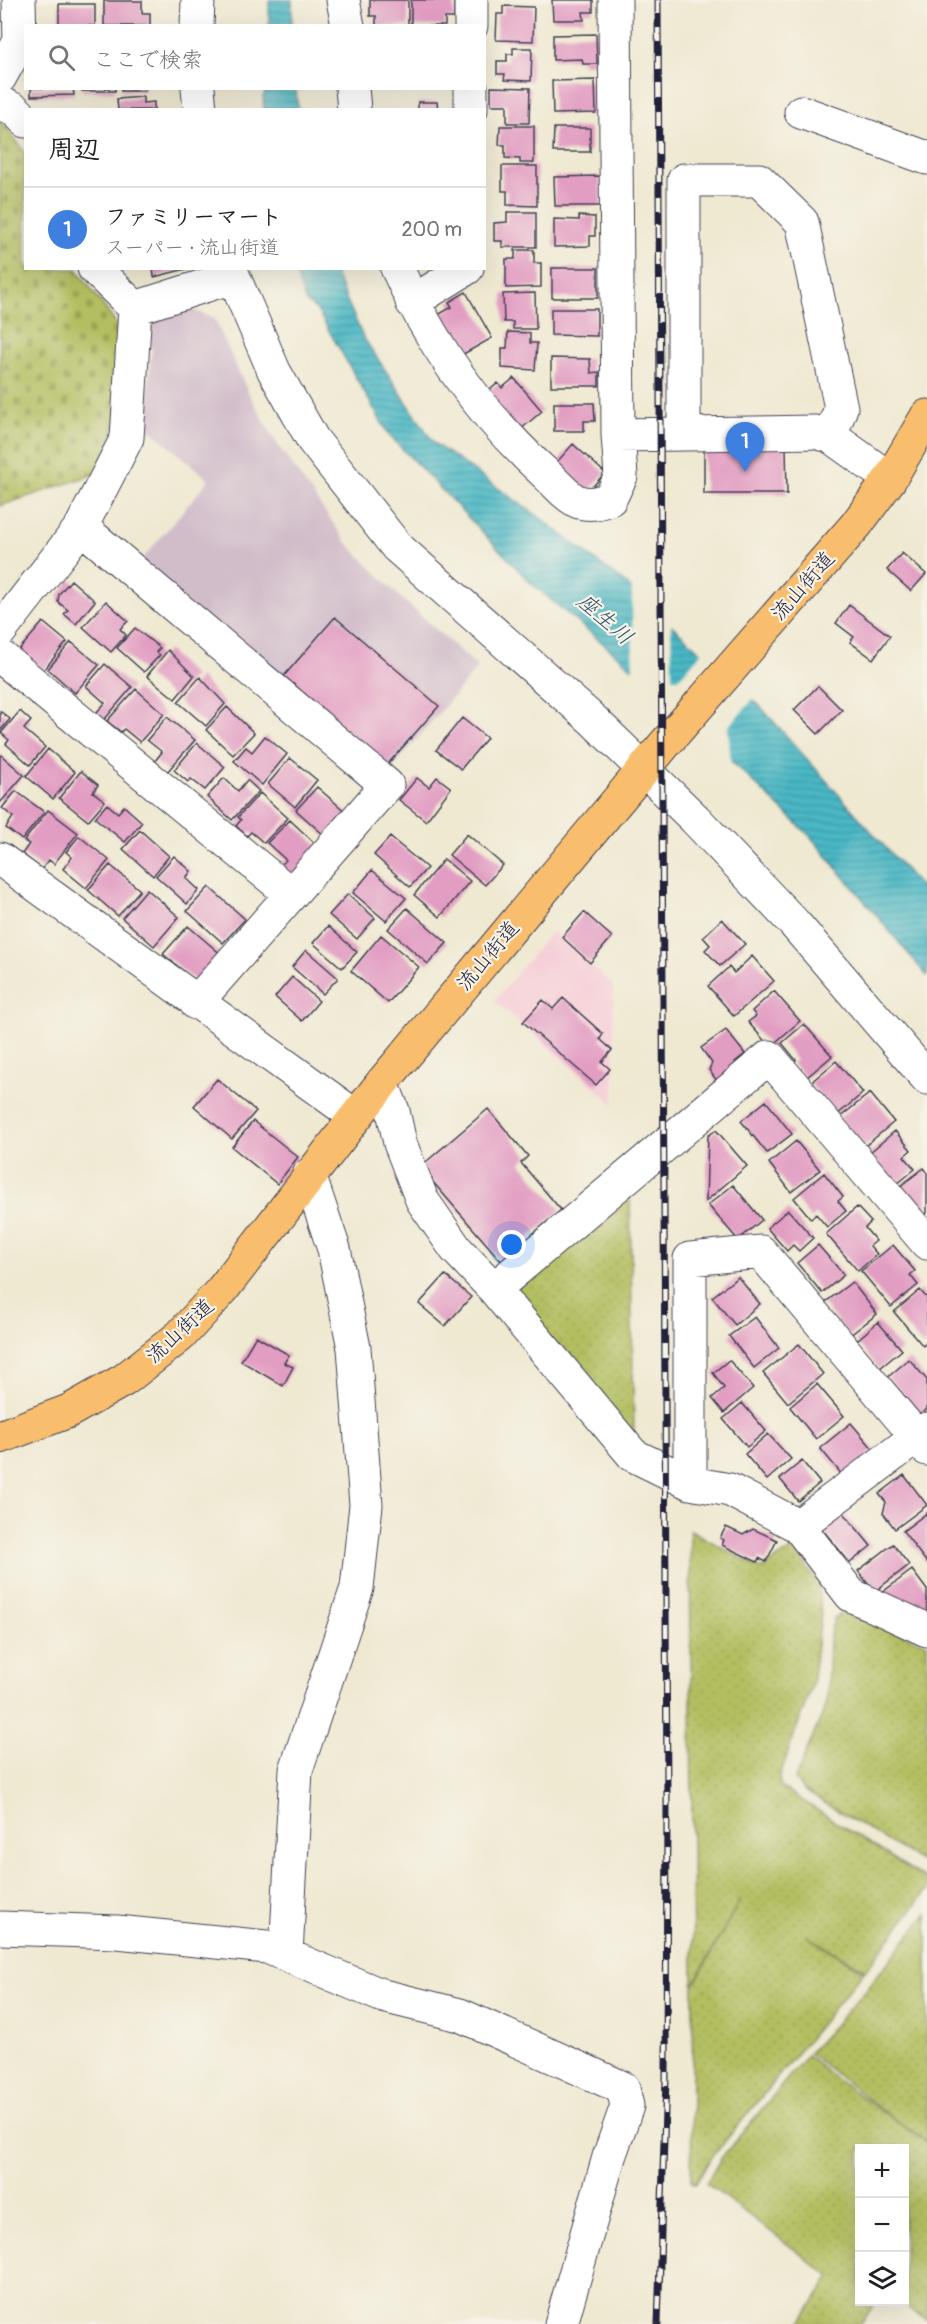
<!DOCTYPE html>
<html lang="ja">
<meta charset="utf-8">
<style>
body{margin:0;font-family:Pangolin,"Klee One",sans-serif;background:#f2f2f2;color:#202124}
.controls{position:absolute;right:18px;bottom:18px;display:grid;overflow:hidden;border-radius:0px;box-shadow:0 6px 24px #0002}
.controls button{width:54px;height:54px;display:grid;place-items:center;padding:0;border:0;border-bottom:2px solid #e0e0e0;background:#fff;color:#202124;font:30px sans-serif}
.you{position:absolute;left:512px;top:1245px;width:21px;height:21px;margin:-15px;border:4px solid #fff;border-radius:50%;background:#1a73e8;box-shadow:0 0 0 9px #1a73e833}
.badge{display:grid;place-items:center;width:39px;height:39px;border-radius:50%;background:#2563eb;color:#fff;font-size:20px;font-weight:700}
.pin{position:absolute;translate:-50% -50px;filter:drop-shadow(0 2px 3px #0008)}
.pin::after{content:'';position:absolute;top:32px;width:21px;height:18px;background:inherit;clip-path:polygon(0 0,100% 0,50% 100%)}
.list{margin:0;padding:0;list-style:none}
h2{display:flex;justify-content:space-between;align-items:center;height:78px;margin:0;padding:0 24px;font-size:26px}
h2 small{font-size:20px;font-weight:400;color:#757577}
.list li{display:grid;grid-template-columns:39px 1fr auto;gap:18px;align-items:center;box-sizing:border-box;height:84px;padding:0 24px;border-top:2px solid #e0e0e0}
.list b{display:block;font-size:22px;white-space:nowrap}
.list p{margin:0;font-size:20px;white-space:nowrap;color:#757577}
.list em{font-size:20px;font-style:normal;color:#757577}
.icon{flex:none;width:33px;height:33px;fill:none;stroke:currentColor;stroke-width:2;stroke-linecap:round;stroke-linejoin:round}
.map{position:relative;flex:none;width:927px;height:2324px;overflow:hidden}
.search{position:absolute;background:#fff;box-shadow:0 6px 24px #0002;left:24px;top:24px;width:462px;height:66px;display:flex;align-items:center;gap:15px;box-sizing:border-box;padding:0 21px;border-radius:0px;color:#757577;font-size:22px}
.panel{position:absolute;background:#fff;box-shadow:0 6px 24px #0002;left:24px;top:108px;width:462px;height:162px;border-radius:0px}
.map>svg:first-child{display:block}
</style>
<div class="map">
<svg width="927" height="2324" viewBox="0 0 927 2324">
<defs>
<pattern id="green-dots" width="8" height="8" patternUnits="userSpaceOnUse" patternTransform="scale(1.5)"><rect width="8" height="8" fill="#b3be60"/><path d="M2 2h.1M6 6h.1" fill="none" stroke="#9aa354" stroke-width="1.8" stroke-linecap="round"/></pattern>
<pattern id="cemetery-stones" width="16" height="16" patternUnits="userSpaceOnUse" patternTransform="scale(1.5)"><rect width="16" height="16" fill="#b3be60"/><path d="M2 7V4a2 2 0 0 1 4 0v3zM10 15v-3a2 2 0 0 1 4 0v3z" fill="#9aa354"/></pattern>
<pattern id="water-rules" width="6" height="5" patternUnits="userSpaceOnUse" patternTransform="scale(1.5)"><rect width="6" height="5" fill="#4ab8c5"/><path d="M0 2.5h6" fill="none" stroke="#3d95a1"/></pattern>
</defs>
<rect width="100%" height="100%" fill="#f7f3e8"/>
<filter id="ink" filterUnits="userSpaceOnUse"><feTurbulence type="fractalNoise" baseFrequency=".0167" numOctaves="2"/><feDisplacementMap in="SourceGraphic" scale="12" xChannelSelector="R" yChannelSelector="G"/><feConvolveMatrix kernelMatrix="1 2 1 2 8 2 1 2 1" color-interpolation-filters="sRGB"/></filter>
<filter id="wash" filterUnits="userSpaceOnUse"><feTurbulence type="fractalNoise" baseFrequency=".008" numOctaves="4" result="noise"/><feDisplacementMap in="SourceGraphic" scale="24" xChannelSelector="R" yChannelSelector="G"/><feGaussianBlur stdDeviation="1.35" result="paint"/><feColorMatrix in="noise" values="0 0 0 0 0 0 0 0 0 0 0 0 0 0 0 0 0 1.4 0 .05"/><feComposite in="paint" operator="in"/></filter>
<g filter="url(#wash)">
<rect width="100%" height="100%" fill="#efe9d2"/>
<!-- built -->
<path fill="#f6cfd8" d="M 552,931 L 613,985 L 614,1104 L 494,1001 Z"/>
<!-- industrial -->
<path fill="#d1bdca" d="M 185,307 L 214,318 L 250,396 L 277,444 L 347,543 L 402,599 L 478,667 L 387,774 L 139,563 L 209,480 L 146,426 L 151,419 L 145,414 L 152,350 L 147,330 L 154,318 Z"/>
<!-- green -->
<path fill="url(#green-dots)" stroke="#6a704e" stroke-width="1.5" d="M 630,1193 L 634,1439 L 509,1292 Z
M 690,1530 L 761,1569 L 794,1548 L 818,1583 L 821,1614 L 812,1685 L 779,1778 L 781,1787 L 927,1880 L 927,1890 L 866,1970 L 806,1936 L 864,1971 L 709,2161 L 695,2184 L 691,2181 L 693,1987 L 741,1898 L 693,1985 Z
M 846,1611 L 927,1644 L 927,1865 L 803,1790 L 795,1779 L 827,1703 L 829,1640 L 834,1618 Z
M 927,1913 L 927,2141 L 890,2116 L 809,2053 L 865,1991 Z
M 807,2055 L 839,2081 L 927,2143 L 927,2320 L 898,2302 L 904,2302 L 904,2148 L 860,2148 L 860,2302 L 876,2302 L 861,2324 L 799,2324 L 831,2277 L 706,2183 L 722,2157 Z"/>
<!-- cemetery -->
<path fill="url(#cemetery-stones)" stroke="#6a704e" stroke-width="1.5" d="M 0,118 L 25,153 L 26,268 L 77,269 L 122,332 L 116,424 L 98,473 L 0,506 Z"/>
<!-- water -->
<path fill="url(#water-rules)" stroke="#366d80" stroke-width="1.5" d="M 269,0 L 292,0 L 292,25 L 269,25 Z
M 267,88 L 296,89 L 298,109 L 264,109 L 263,97 Z
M 294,269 L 333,269 L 363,337 L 434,443 L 535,514 L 624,582 L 759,705 L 927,894 L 927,976 L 810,836 L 636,671 L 532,584 L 389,435 L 317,310 L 305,301 Z"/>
<!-- pier -->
<path fill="#efe9d2" d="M 632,585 L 671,621 L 672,678 L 679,678 L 703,651 L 754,698 L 728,727 L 731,766 L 633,671 Z"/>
<g id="blocks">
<!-- building -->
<path fill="#e29dc2" d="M 370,0 L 408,0 L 408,26 L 376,26 L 376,16 L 370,16 Z
M 411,0 L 454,0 L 454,18 L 445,18 L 445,26 L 411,26 Z
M 552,0 L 593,0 L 593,12 L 583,12 L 584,20 L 553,20 Z
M 104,1 L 142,1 L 142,13 L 150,13 L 150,26 L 104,26 Z
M 59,4 L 95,4 L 95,26 L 59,26 Z
M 503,6 L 534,7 L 533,41 L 496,40 L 497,14 L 503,14 Z
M 596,34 L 597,64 L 583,64 L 582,59 L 553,60 L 553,35 Z
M 513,48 L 532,48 L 531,81 L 504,80 L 505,74 L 497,74 L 497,61 L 507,61 L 507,54 L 513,54 Z
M 595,80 L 596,113 L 553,114 L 552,81 Z
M 491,87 L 530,88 L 529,123 L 507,123 L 507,105 L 491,105 Z
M 31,88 L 73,88 L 74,95 L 31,96 Z
M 82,88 L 115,88 L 115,91 L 82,91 Z
M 121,88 L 145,88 L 145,91 L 121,91 Z
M 143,97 L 143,103 L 154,102 L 154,110 L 118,110 L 117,99 Z
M 418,102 L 437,102 L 438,110 L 418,110 Z
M 500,126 L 534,126 L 534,163 L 520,163 L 520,159 L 505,158 L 505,145 L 499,145 Z
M 554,128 L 590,128 L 590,152 L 553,152 Z
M 502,166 L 537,166 L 537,206 L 507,205 L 507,191 L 502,191 Z
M 600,176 L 601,206 L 555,206 L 554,177 Z
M 507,212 L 536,212 L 536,247 L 502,247 L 502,241 L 494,241 L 494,223 L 507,222 Z
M 579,216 L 595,217 L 595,236 L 590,236 L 590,246 L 554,247 L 554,219 L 579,220 Z
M 515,250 L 534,250 L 534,263 L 541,263 L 541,287 L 506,288 L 506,259 L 515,259 Z
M 153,268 L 186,268 L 186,269 L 154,277 Z
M 552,268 L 598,268 L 598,298 L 552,298 Z
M 466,292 L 492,338 L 460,356 L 436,316 L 452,307 L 449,302 Z
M 535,293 L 536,329 L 513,329 L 513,322 L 504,322 L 503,294 Z
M 551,309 L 597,309 L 597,336 L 551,335 Z
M 508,332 L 530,333 L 530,343 L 537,343 L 535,370 L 502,368 L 502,348 L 507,348 Z
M 551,358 L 590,359 L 591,373 L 599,372 L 599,386 L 551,386 Z
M 514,378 L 542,411 L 519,431 L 486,393 L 498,383 L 502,388 Z
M 554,403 L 594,403 L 595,421 L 584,421 L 584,431 L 554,431 Z
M 573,444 L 605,473 L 584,496 L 557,462 Z
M 786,447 L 787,494 L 704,494 L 704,450 Z
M 902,553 L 926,574 L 911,591 L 887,570 Z
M 71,580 L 95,601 L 76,624 L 64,614 L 68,610 L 58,602 L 59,594 Z
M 106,601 L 128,621 L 120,629 L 126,635 L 111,652 L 83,627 Z
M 849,605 L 890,636 L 873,659 L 850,642 L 854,637 L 836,623 Z
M 335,617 L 439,706 L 387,765 L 284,676 Z
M 43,622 L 67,642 L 42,672 L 18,651 Z
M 135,628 L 160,648 L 156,652 L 160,655 L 144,672 L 117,648 Z
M 71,642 L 99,665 L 75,693 L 48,669 Z
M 168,650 L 194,676 L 175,699 L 147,676 Z
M 105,664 L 132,687 L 104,720 L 96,713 L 105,703 L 86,686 Z
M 200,677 L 225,704 L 206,726 L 178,702 Z
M 818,686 L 842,710 L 818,734 L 794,710 Z
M 136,689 L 164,714 L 140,742 L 124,729 L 121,732 L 107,721 Z
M 227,707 L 254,733 L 233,755 L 206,730 Z
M 0,711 L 10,719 L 0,731 Z
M 20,711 L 31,721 L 24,729 L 45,747 L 30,765 L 6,744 L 9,740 L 1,733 Z
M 167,717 L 195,740 L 167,772 L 155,761 L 162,752 L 147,740 Z
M 462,718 L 487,738 L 461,769 L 436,750 Z
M 265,736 L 287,754 L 262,785 L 234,761 L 246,747 L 252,752 Z
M 197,743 L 225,767 L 205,790 L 191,779 L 188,782 L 174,770 Z
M 48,749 L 75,772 L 53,799 L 26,776 Z
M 0,754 L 24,775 L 0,803 Z
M 290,758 L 317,780 L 295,807 L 268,784 Z
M 81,771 L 98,785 L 93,792 L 105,801 L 88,821 L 59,798 Z
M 437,777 L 451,788 L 426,821 L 399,800 L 417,778 L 429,787 Z
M 224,778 L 238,791 L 247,780 L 259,791 L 232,820 L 207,797 Z
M 317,787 L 347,813 L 326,837 L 296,810 Z
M 16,791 L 44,812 L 22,840 L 6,828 L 13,817 L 2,808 Z
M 260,793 L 288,818 L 264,843 L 251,832 L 247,836 L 236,826 L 241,820 L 238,817 Z
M 107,804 L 118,813 L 124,806 L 142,822 L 125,842 L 95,818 Z
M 48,810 L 78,833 L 54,864 L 49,860 L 42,869 L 22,854 L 29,844 L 24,841 Z
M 290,820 L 322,850 L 296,878 L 281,865 L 286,860 L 267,843 Z
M 140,830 L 169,856 L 153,876 L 123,849 Z
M 467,834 L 503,865 L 485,885 L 449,855 Z
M 79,836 L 109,860 L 86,888 L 63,869 L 72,857 L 66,852 Z
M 390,837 L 427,868 L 410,887 L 374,855 Z
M 174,856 L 191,871 L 186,878 L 199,890 L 187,904 L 156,876 Z
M 444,859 L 470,881 L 440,917 L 414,895 Z
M 110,865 L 140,890 L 118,916 L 88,890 Z
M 372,870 L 406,898 L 386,921 L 353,893 Z
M 209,887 L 245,919 L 223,943 L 187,911 Z
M 147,889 L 179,917 L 154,946 L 122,918 Z
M 348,894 L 375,918 L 357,939 L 329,915 Z
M 407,908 L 447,943 L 428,964 L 388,929 Z
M 584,912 L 612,937 L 590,963 L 562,937 Z
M 722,919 L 745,944 L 720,966 L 705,950 L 710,945 L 703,937 Z
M 188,926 L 223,956 L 199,984 L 163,954 Z
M 328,926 L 357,952 L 342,968 L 313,943 Z
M 381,935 L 419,967 L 388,1003 L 351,971 Z
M 306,950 L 338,978 L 323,994 L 292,967 Z
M 752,956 L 774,981 L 734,1016 L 708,986 L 729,967 L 734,973 Z
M 292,977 L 319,1001 L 302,1021 L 275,997 Z
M 774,991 L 800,1021 L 770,1047 L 748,1022 L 756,1016 L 752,1011 Z
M 563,998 L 603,1034 L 600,1039 L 612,1050 L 602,1062 L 610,1069 L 596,1085 L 523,1022 L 543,1000 L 553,1009 Z
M 804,1024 L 832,1056 L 806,1078 L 792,1063 L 796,1060 L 782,1043 Z
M 726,1030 L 745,1054 L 735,1062 L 743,1073 L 722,1088 L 709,1070 L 712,1063 L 701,1048 Z
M 836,1061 L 863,1093 L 837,1115 L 810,1083 Z
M 217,1079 L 256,1111 L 232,1139 L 194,1106 Z
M 870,1093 L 894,1122 L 864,1147 L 839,1118 Z
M 766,1101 L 792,1134 L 767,1153 L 741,1121 Z
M 488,1109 L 528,1156 L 521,1163 L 561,1210 L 501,1261 L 420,1167 Z
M 253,1121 L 298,1157 L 277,1184 L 232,1147 Z
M 716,1130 L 747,1166 L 706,1201 L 708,1136 Z
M 895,1131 L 911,1150 L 904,1156 L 915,1169 L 896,1185 L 869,1153 Z
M 796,1141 L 820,1170 L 791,1192 L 769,1163 Z
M 924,1168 L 927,1172 L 927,1213 L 923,1217 L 899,1187 Z
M 824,1173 L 843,1197 L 838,1201 L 846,1211 L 827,1227 L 816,1214 L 811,1219 L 794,1198 Z
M 733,1185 L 762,1220 L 738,1240 L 708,1205 Z
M 857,1207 L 871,1222 L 865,1228 L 876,1241 L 870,1246 L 877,1254 L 858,1271 L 826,1234 Z
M 788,1210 L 813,1238 L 799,1251 L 793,1245 L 787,1251 L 767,1228 Z
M 818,1245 L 844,1275 L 822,1293 L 797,1263 Z
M 893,1245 L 915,1271 L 910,1275 L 918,1285 L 891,1307 L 861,1271 Z
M 445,1275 L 471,1297 L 445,1326 L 419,1304 Z
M 738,1277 L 760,1304 L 735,1325 L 712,1297 Z
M 852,1282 L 877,1314 L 849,1336 L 823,1304 Z
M 920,1290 L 927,1298 L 927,1342 L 923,1346 L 894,1312 Z
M 755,1317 L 779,1348 L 754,1368 L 729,1336 Z
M 878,1322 L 902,1350 L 879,1369 L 856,1341 Z
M 256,1336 L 289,1355 L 284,1363 L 293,1367 L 283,1386 L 241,1361 Z
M 799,1344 L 823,1374 L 788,1403 L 763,1373 Z
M 909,1359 L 927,1380 L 927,1409 L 920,1415 L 888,1377 Z
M 729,1360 L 753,1388 L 724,1413 L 712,1398 L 724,1388 L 713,1373 Z
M 817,1384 L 844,1416 L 816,1439 L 790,1407 Z
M 742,1403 L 766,1431 L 747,1447 L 723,1419 Z
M 851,1423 L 874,1450 L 843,1476 L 820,1448 Z
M 768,1434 L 791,1459 L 767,1480 L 745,1454 Z
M 802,1461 L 820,1483 L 798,1501 L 780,1479 Z
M 904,1475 L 927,1505 L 895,1529 L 883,1513 L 886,1502 L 879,1494 Z
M 843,1512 L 871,1546 L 850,1563 L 822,1529 Z
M 927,1513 L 927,1563 L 903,1531 Z
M 726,1527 L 743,1535 L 753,1529 L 777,1540 L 766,1562 L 759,1558 L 757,1562 L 722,1545 L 724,1540 L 720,1538 Z
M 893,1544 L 909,1565 L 874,1592 L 858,1571 Z
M 912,1570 L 927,1590 L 927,1612 L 880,1594 Z"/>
</g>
</g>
<g filter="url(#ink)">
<use href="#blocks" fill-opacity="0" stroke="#414052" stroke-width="1.5"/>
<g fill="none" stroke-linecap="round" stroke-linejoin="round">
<defs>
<path id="minor" d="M 343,0 L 348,26
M 197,26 L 198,0
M 471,26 L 471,0
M 0,77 L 20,41 L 19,0
M 198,88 L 200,110
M 352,88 L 354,110
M 0,103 L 15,110 L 26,121
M 471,110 L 471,88
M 801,112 L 927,158
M 230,268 L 274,371 L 313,440 L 397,547 L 593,720 L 695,819 L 794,923 L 927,1078
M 397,268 C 433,349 482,416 547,475 C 556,483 568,498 579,502 C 591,505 598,503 610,499 L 621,476 L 618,435 L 615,0
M 412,302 L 467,268
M 135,308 L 232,277
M 684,433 L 684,180 L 759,180 L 802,222 L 841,408 L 830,436
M 618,435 L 815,432 L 830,436 L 890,479
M 81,527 L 387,785 L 196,1003
M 0,631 L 81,527 L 127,438 L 135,308 L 94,268
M 0,656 L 291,894
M 0,859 L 355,1116
M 382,1083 L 393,1111 L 400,1143 L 422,1200 L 456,1249 L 494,1289 L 633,1455 L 690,1483 L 730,1490 L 798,1526 L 851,1595 L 927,1630
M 494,1289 L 769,1057 L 927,1243
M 690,1483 L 690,1259 L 761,1252 L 927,1449
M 798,1526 L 927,1429
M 0,1928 L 117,1932 L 267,1947 L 383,1996 L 460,2015 L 623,2088 L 627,2106 L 609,2157 L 561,2324
M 286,1954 L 296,1770 L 357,1588 L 366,1505 L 354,1348 L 334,1249 L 309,1175"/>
<path id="major" d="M 0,1437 L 69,1411 L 124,1380 L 180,1336 L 222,1290 L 382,1083 L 664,745 L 856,525 L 890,479 L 927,416"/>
</defs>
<!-- minor casing -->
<use href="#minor" stroke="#414052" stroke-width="35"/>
<!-- major casing -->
<use href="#major" stroke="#414052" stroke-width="35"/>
<!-- minor -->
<use href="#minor" stroke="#fff" stroke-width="33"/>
<!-- major -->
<use href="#major" stroke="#f9be6d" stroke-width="33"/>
<defs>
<path id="rail" d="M 658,0 L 667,1800 L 666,2079 L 658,2324"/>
</defs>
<!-- rail casing -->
<use href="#rail" stroke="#22223b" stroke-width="7"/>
<!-- rail -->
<use href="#rail" stroke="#f7f3e8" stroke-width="4.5" stroke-dasharray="14" stroke-linecap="butt"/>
</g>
</g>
<g text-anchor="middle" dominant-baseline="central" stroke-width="4.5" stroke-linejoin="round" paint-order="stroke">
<!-- street labels -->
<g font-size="21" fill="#22223b" stroke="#f7f3e8">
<text transform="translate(803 586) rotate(-49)">流山街道</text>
<text transform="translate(488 956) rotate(-50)">流山街道</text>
<text transform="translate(180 1331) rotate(-43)">流山街道</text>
</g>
<!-- water labels -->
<g font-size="22" font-style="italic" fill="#30566b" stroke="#f7f3e8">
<text transform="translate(605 619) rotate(41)">座生川</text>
</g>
</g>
</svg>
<div class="controls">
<button>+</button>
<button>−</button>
<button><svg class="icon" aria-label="layers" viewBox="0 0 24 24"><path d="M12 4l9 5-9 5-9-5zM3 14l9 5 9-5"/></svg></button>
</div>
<div class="you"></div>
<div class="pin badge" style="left:745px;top:472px;background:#3f7fe0">1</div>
<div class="search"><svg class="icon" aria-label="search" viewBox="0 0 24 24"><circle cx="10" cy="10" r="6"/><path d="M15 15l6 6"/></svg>ここで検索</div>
<section class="panel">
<h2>周辺<small></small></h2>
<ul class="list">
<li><span class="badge" style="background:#3f7fe0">1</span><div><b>ファミリーマート</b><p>スーパー · 流山街道</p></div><em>200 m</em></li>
</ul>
</section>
</div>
